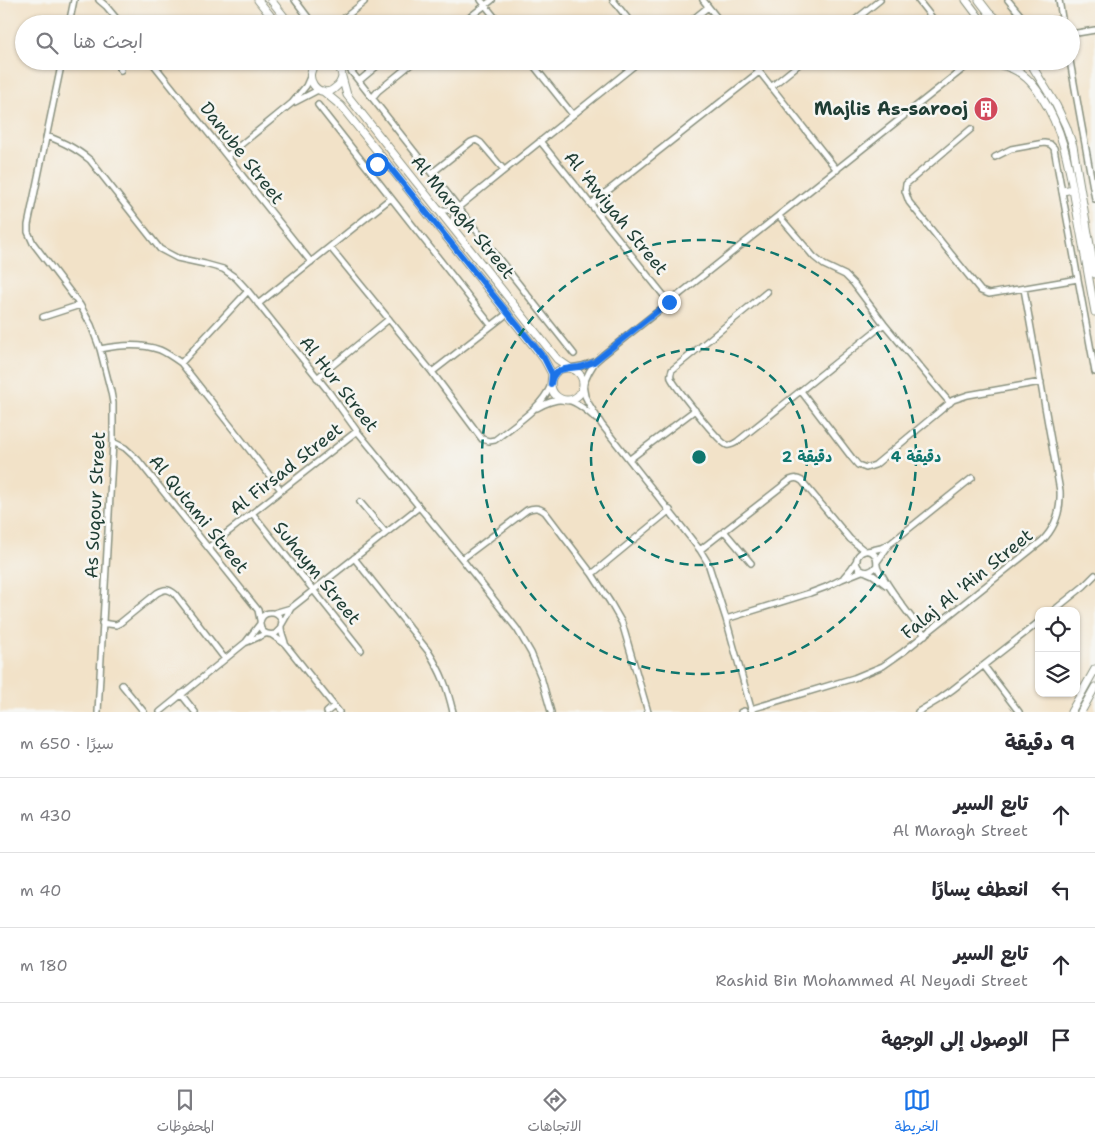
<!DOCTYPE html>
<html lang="ar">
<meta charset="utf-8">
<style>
body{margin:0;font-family:"Shantell Sans","Playpen Sans Arabic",sans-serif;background:#f2f2f3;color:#2b2b33;direction:rtl}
.controls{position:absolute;right:15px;bottom:15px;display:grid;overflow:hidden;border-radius:10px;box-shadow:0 1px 4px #0004}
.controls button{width:45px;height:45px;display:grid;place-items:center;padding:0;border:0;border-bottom:1px solid #e1e1e2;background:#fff;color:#2b2b33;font:25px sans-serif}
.stop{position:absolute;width:15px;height:15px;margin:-11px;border:4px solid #1a73e8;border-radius:50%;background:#fff}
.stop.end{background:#1a73e8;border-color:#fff;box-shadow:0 1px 5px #0008}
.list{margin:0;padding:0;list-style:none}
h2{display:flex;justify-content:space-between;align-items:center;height:65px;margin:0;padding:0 20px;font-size:21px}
h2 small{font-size:16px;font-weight:400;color:#7c7c81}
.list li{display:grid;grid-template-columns:32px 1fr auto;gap:15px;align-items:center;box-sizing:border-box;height:75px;padding:0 20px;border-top:1px solid #e1e1e2}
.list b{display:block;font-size:19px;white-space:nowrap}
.list p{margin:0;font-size:16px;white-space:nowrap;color:#7c7c81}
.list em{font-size:16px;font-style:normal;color:#7c7c81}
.icon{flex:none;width:28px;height:28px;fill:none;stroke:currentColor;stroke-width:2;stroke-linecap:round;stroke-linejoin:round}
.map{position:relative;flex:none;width:1095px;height:712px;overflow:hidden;direction:ltr}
.search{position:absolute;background:#fff;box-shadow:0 1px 4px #0004;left:15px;right:15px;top:15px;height:55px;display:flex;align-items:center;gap:12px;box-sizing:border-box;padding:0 18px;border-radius:28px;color:#7c7c81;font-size:19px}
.sheet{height:365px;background:#fff}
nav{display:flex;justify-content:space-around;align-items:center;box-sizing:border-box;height:70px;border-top:1px solid #e1e1e2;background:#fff;font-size:14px;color:#7c7c81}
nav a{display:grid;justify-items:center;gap:2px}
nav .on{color:#1a73e8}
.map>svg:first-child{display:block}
</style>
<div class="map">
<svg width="1095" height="712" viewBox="0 0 1095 712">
<rect width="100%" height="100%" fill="#f6f6f2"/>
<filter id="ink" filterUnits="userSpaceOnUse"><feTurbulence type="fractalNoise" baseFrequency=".02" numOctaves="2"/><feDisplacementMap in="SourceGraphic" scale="10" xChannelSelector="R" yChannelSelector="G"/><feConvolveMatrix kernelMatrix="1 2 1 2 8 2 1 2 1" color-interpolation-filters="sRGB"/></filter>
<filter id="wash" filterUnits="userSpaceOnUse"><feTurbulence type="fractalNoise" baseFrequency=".0096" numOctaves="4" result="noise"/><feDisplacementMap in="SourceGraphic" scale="20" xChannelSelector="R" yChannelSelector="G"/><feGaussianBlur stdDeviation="1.12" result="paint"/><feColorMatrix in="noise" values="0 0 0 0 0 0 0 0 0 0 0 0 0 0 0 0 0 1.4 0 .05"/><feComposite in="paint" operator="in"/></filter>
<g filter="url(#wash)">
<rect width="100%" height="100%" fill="#f2e2c8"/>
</g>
<g filter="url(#ink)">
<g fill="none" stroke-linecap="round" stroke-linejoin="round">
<defs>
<path id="street" d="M 99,0 L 106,6 L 121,24
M 295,0 L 313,24
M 481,0 L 500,24
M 613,0 L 632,24
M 703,0 L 722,24
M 918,0 L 937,24
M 1008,0 L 1022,17
M 1059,0 L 1063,24
M 474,15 L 476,24
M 69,24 L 74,0
M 337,24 L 364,2
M 461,24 L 492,0
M 687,24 L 708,7
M 850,24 L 880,0
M 1071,34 L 1095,30
M 62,61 L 28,225 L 28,232 L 33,243 L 80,305 L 91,325 L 100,349 L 111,392 L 113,403 L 113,442 L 98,712
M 115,61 L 121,70
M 151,61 L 311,262
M 343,61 L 574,354
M 530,61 L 573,115
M 751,61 L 837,170
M 1070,61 L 1095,199
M 350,70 L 360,61
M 359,81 L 383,61
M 771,87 L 803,61
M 372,98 L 378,91 L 415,61
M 295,102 L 318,90
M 318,105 L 491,325
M 971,129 L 906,184 L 905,191 L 909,202 L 981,291 L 989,294 L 1078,279
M 47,136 C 65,143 75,148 90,160 L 160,249 L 177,258 L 205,264 L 223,269 L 236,278 L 248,291 L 329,392 L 357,431 L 462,559 L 517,629 L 531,653 L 541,677 L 551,712
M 540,141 L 669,302
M 227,156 L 292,103 L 306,86 L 310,77
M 995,157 L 1011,149 L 1044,143 L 1050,144 L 1054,148 L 1095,372
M 370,171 L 378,166 L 388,165
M 432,173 L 471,142 L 476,140 L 481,143 L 504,170
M 591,204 L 759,72
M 438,210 L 455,210 L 640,61
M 779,216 L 814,257 L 824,265 L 845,275 L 854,284 L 884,324 L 950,403
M 452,226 L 455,210
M 330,247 L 432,372 L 482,439 L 489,441 L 495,440 C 515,424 541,409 551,385
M 767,292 L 672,370 C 671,373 670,374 671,378 C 675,386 719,443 727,445 C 731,446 735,443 738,441 L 884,324
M 258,304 L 391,198
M 43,317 L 80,305
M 100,349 C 120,345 141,343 160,350 C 167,353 174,358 181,363 L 281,490
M 181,363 L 248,291
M 570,368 L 582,366 L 594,362
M 432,372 L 508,313
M 317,378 L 389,319
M 801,391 L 852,458 L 858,465 L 866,468 L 875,465 L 953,400 L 968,395 L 1041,382
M 537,408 C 563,393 575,399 596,419
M 113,442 L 125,448 L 138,460 L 258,610 L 260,620
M 630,459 L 695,410
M 360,502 L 386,533
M 252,513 L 361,650
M 724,531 L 751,563
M 209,547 L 357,431
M 700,550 L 790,480 C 795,478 797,478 802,481 L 850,539 L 865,551
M 868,551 L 881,548 L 891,543 L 972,478
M 354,558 L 428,651 C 442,673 447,687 453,712
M 462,559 L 527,510 C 534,507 539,507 545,512 L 592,574 L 610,602 L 622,623 L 648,712
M 877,562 L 889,545
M 877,565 C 868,579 851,568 858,556 C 862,550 870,549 874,554 C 878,558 876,561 877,565 C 877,568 880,573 882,575 C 894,596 910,616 925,635
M 866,572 L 873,575 L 886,585
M 592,574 L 670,510
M 844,577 L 851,569 L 857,560
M 1053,611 L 1084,586 L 1095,575
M 274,613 L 291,608
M 726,619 L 810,593 L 826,587 L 842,579 L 862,571
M 102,623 L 116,625 L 120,623 L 157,593 C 164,589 168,588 175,594 L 225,659
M 282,624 L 291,608 L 419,507
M 281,628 L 275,634 C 255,638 256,611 272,613 C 276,613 279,616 281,619 C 283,624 281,622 281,627 C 281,633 284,638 285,643
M 272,635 L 285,644 L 339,712
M 247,642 L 265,634
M 984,666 L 1019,712
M 122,685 L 144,712
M 181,694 L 195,712
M 751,709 L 854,678 L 883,666 L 903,652 L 1042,541 C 1056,527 1061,511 1060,491 L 1024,289
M 160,712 L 246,642 L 259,625
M 327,712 L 334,706
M 741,712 L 744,711
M 752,712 L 726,619 L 708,563 L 700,550 L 602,425 L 589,404 L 585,396 L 583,385 L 589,372 L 595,362 L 603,355 L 973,61
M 918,712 L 938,700 L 952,690 L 1039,622"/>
<path id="secondary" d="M 258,0 L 277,24
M 271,0 L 290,24
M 966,0 L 984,24
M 979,0 L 989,13 L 1002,24
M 320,61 C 297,75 321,103 336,87 C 339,85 341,81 342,77 C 342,70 338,65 332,61
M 995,61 C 1003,68 1012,68 1021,61
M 1029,61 L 1056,105 L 1066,126 L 1073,146 L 1095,274
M 1007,67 C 1023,72 1032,82 1041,96 C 1066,134 1070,174 1078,218 C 1084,249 1089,281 1095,312
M 342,77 L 347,95 L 557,359 L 570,368
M 323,91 L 341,106 L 544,359 L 552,374 L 551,385
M 1063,191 L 1073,189
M551 384a16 16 0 1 1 32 0a16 16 0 1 1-32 0Z
M 1071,712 L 1095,669
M 1081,712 L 1095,687"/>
</defs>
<!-- street casing -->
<use href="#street" stroke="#88907e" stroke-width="8"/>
<!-- secondary casing -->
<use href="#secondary" stroke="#88907e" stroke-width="9"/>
<!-- street -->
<use href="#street" stroke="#fff" stroke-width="5"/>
<!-- secondary -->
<use href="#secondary" stroke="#fff" stroke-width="7"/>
</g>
</g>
<g fill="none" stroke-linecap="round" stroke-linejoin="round" filter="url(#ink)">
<!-- route -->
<path stroke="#1a73e8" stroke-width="6" d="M 377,164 L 375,167 L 383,164 L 388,165 L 544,358 L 552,374 L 551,384 C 554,367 565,369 579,367 C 584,366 589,364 594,362 L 669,302"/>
</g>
<!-- distance rings -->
<g fill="none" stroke="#0f766e" stroke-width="2.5" stroke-dasharray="9 6">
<circle cx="699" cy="457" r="108"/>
<circle cx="699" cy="457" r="217"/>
</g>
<!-- icons -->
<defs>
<symbol id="building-disc" viewBox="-11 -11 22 22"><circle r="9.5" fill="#d1495b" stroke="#f6f6f2"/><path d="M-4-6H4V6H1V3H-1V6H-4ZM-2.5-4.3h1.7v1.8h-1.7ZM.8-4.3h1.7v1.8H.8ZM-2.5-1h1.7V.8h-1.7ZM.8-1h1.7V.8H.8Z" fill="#fff"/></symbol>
</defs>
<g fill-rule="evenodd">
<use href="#building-disc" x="972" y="95" width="28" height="28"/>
</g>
<g text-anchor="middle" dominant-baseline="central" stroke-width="5" stroke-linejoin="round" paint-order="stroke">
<!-- poi labels -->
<g font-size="18" font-weight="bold" fill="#1f3d34" stroke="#f6f6f2" text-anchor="end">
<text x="968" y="109">Majlis As-sarooj</text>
</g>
<!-- street labels -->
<g font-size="18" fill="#1f3d34" stroke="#f6f6f2">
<text transform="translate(242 153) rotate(52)">Danube Street</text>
<text transform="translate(616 213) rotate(51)">Al 'Awiyah Street</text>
<text transform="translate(463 217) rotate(51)">Al Maragh Street</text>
<text transform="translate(339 384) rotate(52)">Al Hur Street</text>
<text transform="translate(286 469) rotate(-38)">Al Firsad Street</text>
<text transform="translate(95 505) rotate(-87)">As Suqour Street</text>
<text transform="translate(199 514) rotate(51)">Al Qutami Street</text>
<text transform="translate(317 573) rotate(51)">Suhaym Street</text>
<text transform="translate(967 584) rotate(-39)">Falaj Al 'Ain Street</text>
</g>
</g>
<circle cx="699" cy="457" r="8" fill="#0f766e" stroke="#f6f6f2" stroke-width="2.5"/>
<g font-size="15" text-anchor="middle" font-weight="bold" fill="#0f766e" stroke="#f6f6f2" stroke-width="5" stroke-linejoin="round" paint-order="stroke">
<text x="807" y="462">2 دقيقة</text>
<text x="916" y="462">4 دقيقة</text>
</g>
</svg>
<div class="controls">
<button><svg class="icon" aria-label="locate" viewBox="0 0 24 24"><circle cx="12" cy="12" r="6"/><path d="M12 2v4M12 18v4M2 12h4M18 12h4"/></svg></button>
<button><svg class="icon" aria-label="layers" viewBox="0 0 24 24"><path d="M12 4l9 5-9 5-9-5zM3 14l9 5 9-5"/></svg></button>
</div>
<div class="stop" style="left:377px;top:164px"></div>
<div class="stop end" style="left:669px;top:302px"></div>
<div class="search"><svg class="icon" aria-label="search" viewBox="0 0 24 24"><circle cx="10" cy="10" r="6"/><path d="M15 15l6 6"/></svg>ابحث هنا</div>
</div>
<section class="sheet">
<h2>9 دقيقة<small>سيرًا · 650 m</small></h2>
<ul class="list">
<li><svg class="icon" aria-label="ahead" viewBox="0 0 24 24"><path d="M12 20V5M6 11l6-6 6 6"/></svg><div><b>تابع السير</b><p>Al Maragh Street</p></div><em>430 m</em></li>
<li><svg class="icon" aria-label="left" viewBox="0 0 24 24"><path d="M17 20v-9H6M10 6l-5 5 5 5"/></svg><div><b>انعطف يسارًا</b></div><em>40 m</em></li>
<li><svg class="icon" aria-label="ahead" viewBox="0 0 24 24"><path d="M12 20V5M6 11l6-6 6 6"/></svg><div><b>تابع السير</b><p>Rashid Bin Mohammed Al Neyadi Street</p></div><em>180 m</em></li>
<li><svg class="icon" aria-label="arrive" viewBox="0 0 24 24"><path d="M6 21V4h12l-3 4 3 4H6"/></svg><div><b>الوصول إلى الوجهة</b></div></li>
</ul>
</section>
<nav>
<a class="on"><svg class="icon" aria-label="map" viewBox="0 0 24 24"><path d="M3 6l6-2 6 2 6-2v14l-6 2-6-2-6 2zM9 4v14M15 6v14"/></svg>الخريطة</a>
<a><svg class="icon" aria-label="directions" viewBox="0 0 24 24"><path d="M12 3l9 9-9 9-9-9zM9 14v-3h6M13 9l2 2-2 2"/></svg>الاتجاهات</a>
<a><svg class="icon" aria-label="saved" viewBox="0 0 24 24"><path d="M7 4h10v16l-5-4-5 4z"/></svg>المحفوظات</a>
</nav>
